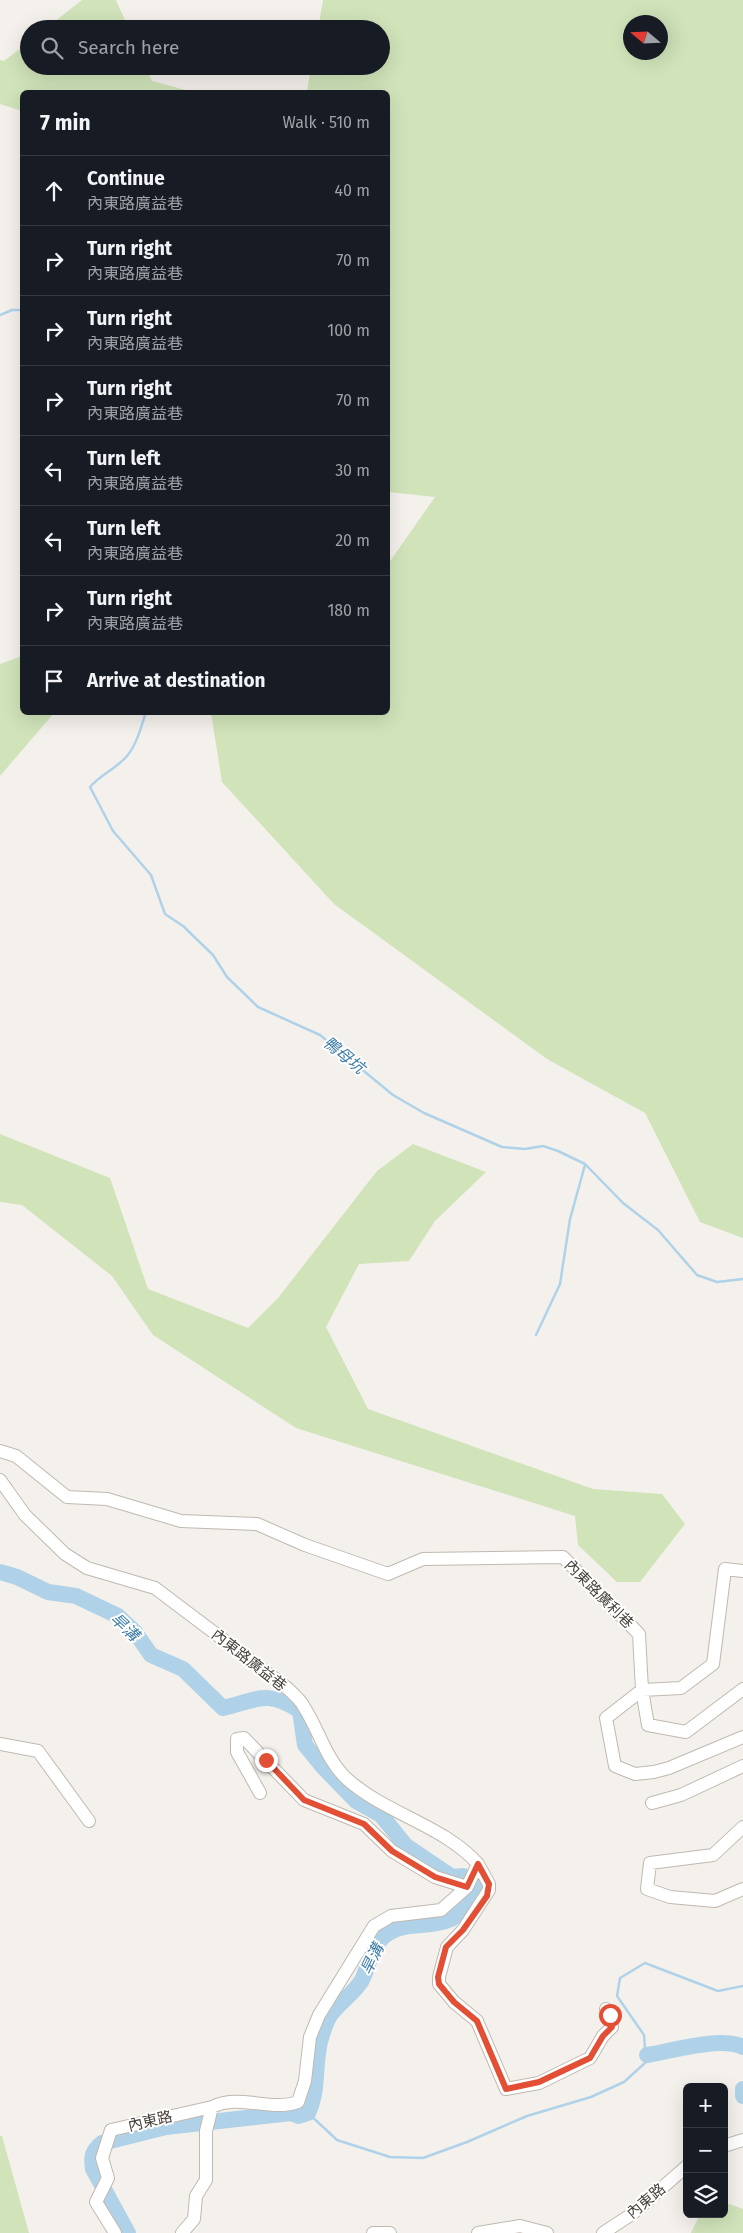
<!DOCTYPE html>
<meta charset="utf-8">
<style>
body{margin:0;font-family:"Fira Sans","Noto Sans TC",sans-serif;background:#242831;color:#f1f3f6}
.controls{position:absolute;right:15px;bottom:15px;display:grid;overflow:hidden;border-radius:8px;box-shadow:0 5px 20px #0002}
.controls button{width:45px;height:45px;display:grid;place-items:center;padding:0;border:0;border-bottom:1px solid #363941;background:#171b24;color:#f1f3f6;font:25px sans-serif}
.compass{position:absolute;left:623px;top:15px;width:45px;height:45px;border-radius:50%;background:#171b24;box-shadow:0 5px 20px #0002;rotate:289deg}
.stop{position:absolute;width:15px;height:15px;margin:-11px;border:4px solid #e24f35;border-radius:50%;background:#fff}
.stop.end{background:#e24f35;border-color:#fff;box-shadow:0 1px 5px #0008}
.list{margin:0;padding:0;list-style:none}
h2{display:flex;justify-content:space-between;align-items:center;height:65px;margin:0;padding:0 20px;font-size:21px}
h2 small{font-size:16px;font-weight:400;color:#9ea1a6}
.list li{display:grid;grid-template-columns:32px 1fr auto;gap:15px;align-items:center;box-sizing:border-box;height:70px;padding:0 20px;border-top:1px solid #363941}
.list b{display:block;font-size:19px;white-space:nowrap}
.list p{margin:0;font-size:16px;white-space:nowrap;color:#9ea1a6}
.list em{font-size:16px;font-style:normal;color:#9ea1a6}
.icon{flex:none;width:28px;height:28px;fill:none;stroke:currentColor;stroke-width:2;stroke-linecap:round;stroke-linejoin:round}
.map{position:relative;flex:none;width:743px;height:2233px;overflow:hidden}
.search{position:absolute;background:#171b24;box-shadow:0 5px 20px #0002;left:20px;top:20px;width:370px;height:55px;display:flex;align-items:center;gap:12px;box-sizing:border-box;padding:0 18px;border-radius:28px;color:#9ea1a6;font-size:19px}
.panel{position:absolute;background:#171b24;box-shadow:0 5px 20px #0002;left:20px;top:90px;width:370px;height:625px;border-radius:8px}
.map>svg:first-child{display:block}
</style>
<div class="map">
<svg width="743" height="2233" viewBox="0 0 743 2233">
<rect width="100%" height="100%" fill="#f4f1ec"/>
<!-- green -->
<path fill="#d0e3b9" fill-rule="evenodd" d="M 82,0 L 116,0 L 129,29 L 45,29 Z
M 323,0 L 743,0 L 743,1238 L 700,1222 L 645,1113 L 547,1059 L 334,904 L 222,782 L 211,713 L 388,712 L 388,564 L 435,497 L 388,492 L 388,92 L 307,92 L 311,66 L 381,66 L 381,29 L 318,29 ZM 630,22 L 660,22 L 660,52 L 630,52 Z
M 29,42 L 29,66 L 146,66 L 152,81 L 193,92 L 22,92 L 22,111 L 0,104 L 0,60 L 4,61 Z
M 22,656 L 22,712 L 54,713 L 0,776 L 0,664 Z
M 0,1134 L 110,1178 L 148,1289 L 248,1328 L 278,1298 L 377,1171 L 413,1144 L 486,1172 L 435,1221 L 409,1261 L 359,1264 L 326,1327 L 368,1409 L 593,1489 L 662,1494 L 685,1524 L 640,1582 L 617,1582 L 578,1545 L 575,1516 L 296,1428 L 153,1335 L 112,1276 L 22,1205 L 0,1202 Z
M 0,2136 L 2,2136 L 29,2233 L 0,2233 Z
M 724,2202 L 743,2209 L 743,2233 L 691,2233 L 700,2214 L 724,2214 Z"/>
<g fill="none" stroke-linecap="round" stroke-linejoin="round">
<!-- stream -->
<path stroke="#b0d2e9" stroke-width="2.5" d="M 0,315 L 12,310 L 22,310
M 146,712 C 141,727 137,744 127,756 C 117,768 100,775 90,787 L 113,831 L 151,875 L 165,914 L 183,926 L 213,955 L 227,977 L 258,1007 L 320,1035 L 393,1095 L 424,1113 L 502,1147 L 525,1149 L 543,1146 L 558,1151 L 585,1164 L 623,1203 L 658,1230 L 697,1275 L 717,1282 L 743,1279
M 536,1335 L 560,1284 L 570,1219 L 585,1165
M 308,2113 L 337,2140 L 390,2157 L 423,2158 L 467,2142 L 527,2116 L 591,2097 L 624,2082 L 646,2062 L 644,2035 L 617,1996 L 620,1978 L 645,1963 L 718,1991 L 743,1986"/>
<!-- river -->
<path stroke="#b0d2e9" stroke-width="16" d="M 0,1572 L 17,1577 L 48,1592 L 76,1596 L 118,1616 L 135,1632 L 151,1655 L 183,1669 L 223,1708 C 257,1700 267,1689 300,1711 L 305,1745 L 323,1767 L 356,1801 L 381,1815 L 406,1846 L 452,1877 L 463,1876 L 476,1881 L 478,1890 C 449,1945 411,1910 381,1939 C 370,1950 369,1966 362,1980 C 354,1994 338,2003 329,2017 C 325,2024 322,2035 320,2042 C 314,2066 319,2090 308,2113 L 299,2116 L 291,2113 L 166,2127 L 102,2143 C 92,2151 91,2157 93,2169 L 128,2233
M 647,2055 C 673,2051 720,2036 743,2047
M 743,2089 L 743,2096"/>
<defs>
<path id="minor" d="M 0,1451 L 16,1456 L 67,1497 L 107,1499 L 181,1521 L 257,1524 L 305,1545 L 388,1574 L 423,1559 L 563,1557 L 639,1634 L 642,1690 L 648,1725 L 686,1732 L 743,1689
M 0,1480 L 25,1515 L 65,1554 L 87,1568 L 155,1588 L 286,1687 C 292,1693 300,1699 304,1707 C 319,1730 326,1760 347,1779 C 386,1814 443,1825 478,1864 L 467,1887 L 441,1910 L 391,1916 L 374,1926 L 319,2015 L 310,2037 L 305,2081 L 298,2102 C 270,2112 239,2093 212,2107 L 206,2131 L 206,2180 L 196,2196 L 194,2219 L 182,2233
M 743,1571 L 725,1569 L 713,1664 L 681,1688 L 642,1690 L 606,1718 L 615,1766 L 635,1774 L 654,1772 L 669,1768 L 743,1737
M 0,1744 L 38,1751 L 89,1821
M 260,1793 L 237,1752 L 237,1739 L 244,1738 L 304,1800 L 364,1824 L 392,1851 L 435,1877 L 467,1887
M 652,1803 L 681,1795 L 743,1766
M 743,1827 L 713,1855 L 650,1863 L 647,1889 L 670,1897 L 715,1901 L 743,1889
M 478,1864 L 489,1884 L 489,1890 L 463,1930 L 447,1947 L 439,1977 L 439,1984 L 454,2002 L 477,2021 L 506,2089 L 539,2083 L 590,2058 L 603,2036 L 612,2027 L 610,2015 L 606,2009
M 724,2146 L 743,2140
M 115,2233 L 96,2202 L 108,2178 L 102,2158 L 111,2130 L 212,2107
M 373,2233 L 390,2233
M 478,2233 L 520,2226 L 547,2233
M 603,2233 L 632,2214 L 687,2166"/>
</defs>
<!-- minor casing -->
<use href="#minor" stroke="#bfb9af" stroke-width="14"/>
<!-- minor -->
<use href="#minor" stroke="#fff" stroke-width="12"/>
</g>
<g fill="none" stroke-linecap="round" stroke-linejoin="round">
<!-- route -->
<path stroke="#e24f35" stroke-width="6" d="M 266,1760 L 304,1800 L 364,1824 L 392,1851 L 435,1877 L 467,1887 L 478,1864 L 489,1884 L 487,1896 L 463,1930 L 446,1947 L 438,1977 L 439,1984 L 454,2002 L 477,2021 L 506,2089 L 539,2082 L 590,2058 L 603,2036 L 612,2027 L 610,2015"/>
</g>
<g text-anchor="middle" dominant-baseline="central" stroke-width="4" stroke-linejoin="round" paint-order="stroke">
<!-- street labels -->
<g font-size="15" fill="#48423a" stroke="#fff">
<text transform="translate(599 1594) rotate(45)">內東路廣利巷</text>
<text transform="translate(249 1660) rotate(38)">內東路廣益巷</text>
<text transform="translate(150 2121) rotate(-13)">內東路</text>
<text transform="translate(646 2201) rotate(-40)">內東路</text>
</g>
<!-- water labels -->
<g font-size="16" font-style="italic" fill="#3e7ca8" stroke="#fff">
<text transform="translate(344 1055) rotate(39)">鴨母坑</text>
<text transform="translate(125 1627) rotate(43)">旱溝</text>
<text transform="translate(372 1959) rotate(-64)">旱溝</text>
</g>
</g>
</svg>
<div class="controls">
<button>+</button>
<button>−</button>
<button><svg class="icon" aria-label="layers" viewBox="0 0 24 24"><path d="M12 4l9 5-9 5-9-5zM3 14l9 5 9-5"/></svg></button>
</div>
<svg class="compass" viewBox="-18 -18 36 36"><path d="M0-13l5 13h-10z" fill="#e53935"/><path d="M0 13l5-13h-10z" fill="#9ea1a6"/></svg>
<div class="stop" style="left:610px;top:2015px"></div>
<div class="stop end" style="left:266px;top:1760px"></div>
<div class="search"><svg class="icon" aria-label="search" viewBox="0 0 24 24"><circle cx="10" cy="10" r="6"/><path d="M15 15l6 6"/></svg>Search here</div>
<section class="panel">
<h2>7 min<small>Walk · 510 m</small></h2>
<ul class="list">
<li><svg class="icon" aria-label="ahead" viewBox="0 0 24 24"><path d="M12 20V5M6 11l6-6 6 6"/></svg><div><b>Continue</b><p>內東路廣益巷</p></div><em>40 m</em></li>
<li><svg class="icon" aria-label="right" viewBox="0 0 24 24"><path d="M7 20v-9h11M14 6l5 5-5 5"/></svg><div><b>Turn right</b><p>內東路廣益巷</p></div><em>70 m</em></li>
<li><svg class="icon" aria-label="right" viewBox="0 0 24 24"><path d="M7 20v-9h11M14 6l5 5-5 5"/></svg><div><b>Turn right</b><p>內東路廣益巷</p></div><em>100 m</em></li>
<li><svg class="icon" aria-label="right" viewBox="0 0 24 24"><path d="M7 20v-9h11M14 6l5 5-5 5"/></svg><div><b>Turn right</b><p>內東路廣益巷</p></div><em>70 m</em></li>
<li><svg class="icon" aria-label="left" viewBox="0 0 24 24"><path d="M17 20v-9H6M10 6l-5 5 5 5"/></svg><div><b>Turn left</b><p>內東路廣益巷</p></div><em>30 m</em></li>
<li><svg class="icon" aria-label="left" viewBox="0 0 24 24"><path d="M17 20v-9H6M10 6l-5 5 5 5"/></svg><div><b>Turn left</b><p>內東路廣益巷</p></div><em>20 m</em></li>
<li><svg class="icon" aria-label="right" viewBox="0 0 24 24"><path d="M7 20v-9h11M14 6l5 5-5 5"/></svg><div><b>Turn right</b><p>內東路廣益巷</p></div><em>180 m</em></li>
<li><svg class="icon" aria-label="arrive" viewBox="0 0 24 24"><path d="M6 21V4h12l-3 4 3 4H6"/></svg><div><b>Arrive at destination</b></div></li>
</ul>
</section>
</div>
